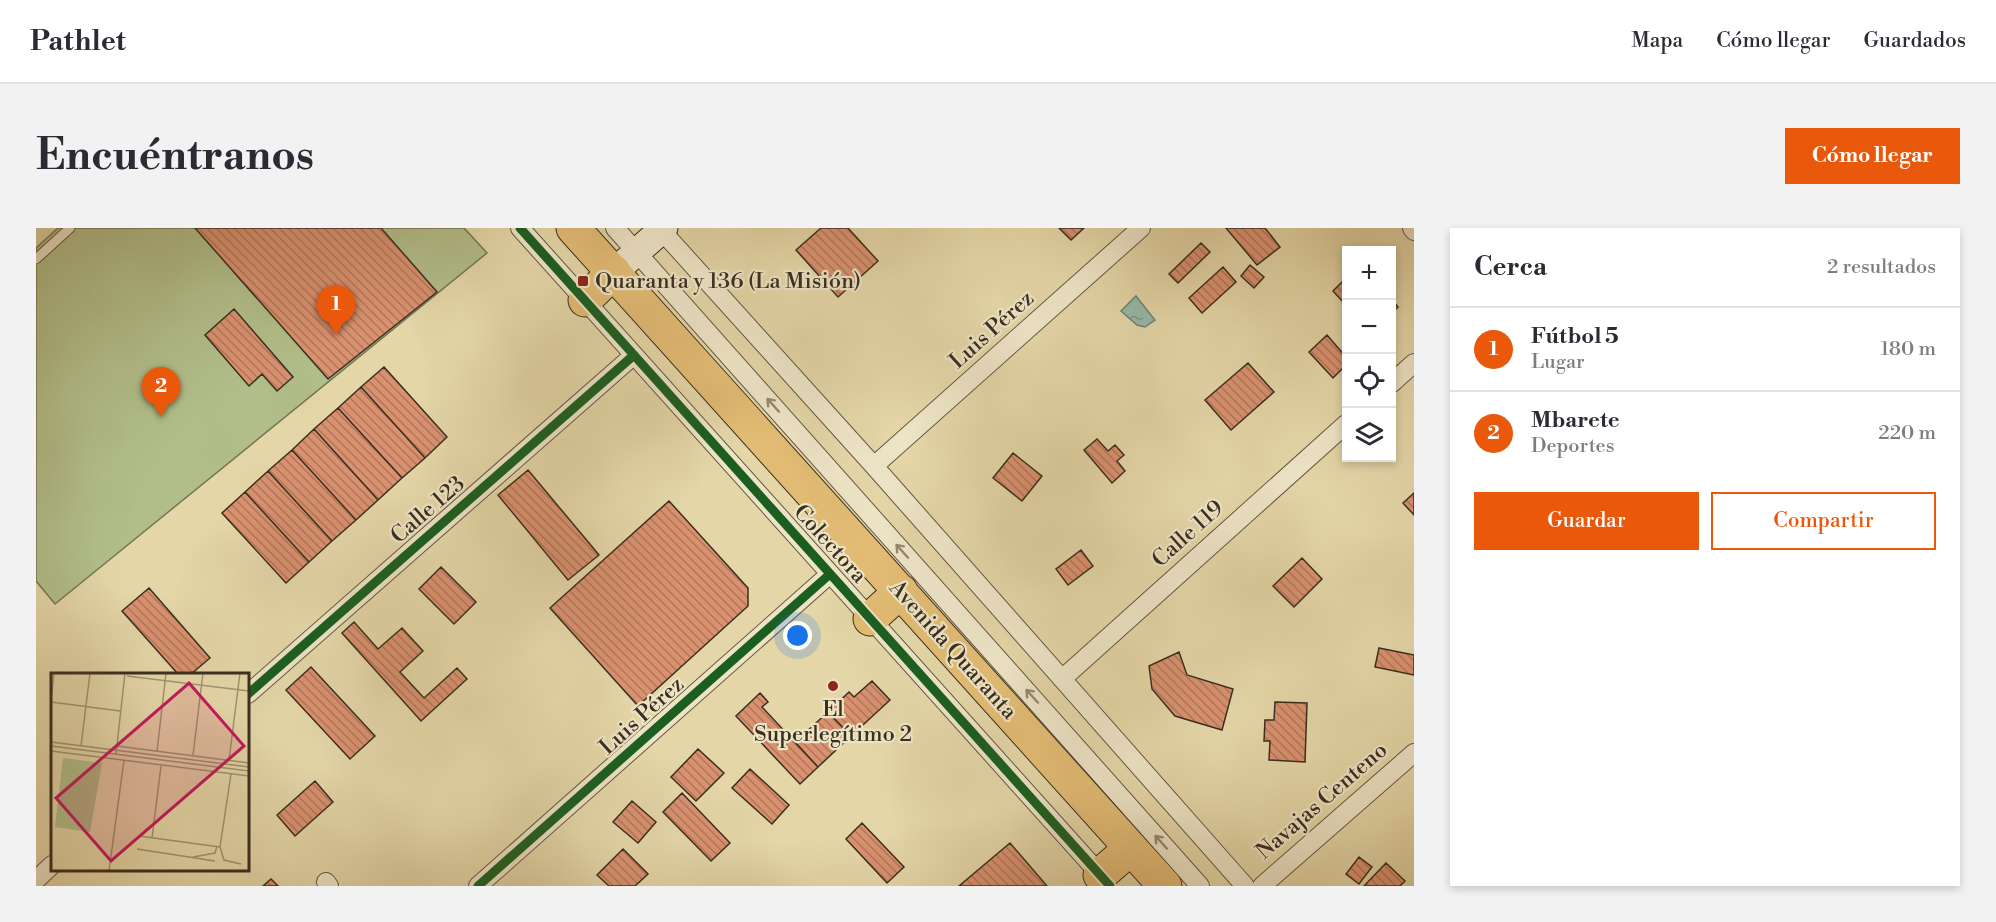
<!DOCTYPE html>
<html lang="es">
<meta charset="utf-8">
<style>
body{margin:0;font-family:"Libre Bodoni",serif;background:#f2f2f3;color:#2b2b33}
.controls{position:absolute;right:18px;top:18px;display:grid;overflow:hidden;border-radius:0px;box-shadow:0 3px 9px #0003}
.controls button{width:54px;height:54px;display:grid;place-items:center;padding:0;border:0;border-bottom:2px solid #e1e1e2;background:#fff;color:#2b2b33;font:30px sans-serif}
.you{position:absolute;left:762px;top:408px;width:21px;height:21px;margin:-15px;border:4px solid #fff;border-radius:50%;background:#1a73e8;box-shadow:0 0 0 9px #1a73e833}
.badge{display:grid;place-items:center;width:39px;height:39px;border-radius:50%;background:#ea580c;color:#fff;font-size:20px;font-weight:700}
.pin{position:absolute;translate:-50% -50px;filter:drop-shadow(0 2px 3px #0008)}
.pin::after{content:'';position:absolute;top:32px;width:21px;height:18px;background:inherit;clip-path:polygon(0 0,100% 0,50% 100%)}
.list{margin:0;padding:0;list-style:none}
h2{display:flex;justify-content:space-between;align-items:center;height:78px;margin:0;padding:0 24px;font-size:26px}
h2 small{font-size:20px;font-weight:400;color:#7c7c81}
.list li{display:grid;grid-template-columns:39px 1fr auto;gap:18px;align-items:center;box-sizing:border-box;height:84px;padding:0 24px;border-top:2px solid #e1e1e2}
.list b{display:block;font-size:22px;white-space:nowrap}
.list p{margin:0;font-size:20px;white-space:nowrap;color:#7c7c81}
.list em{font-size:20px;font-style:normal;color:#7c7c81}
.actions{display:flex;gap:12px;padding:18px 24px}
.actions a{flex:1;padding:14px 0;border:2px solid #ea580c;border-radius:0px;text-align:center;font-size:21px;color:#ea580c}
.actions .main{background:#ea580c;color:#fff}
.icon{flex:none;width:33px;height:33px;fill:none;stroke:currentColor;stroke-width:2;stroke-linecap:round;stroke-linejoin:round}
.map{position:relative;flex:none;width:1378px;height:658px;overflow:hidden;border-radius:0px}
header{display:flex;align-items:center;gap:36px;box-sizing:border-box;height:84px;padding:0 30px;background:#fff;border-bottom:2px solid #e1e1e2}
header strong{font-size:28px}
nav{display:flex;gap:33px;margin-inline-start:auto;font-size:21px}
.intro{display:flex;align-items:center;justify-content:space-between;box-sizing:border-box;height:144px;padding:0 36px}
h1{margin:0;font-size:42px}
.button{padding:15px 27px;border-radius:0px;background:#ea580c;color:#fff;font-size:21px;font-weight:700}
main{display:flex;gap:36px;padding:0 36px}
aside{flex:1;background:#fff;border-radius:0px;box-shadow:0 3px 9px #0003}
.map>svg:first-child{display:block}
</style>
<header>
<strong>Pathlet</strong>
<nav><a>Mapa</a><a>Cómo llegar</a><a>Guardados</a></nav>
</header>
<div class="intro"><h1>Encuéntranos</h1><a class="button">Cómo llegar</a></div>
<main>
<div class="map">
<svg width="1378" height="658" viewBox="0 0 1378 658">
<defs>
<pattern id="water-ripples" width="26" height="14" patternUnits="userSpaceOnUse" patternTransform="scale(1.5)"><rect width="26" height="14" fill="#95b9a7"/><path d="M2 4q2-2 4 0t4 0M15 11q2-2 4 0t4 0" fill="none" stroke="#7b9787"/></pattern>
<pattern id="building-back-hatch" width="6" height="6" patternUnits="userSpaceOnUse" patternTransform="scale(1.5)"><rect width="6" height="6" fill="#d99170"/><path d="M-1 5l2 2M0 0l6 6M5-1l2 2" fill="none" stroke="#b1775b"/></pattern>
</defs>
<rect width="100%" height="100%" fill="#e4d6a7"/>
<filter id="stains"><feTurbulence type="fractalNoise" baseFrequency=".00333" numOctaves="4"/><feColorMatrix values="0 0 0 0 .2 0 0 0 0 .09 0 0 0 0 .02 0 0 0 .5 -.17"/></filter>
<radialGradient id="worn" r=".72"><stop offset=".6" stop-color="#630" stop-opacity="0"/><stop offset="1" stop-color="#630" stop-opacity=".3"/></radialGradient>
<!-- pitch -->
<path fill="#b1be89" stroke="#767654" stroke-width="1.5" d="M 22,0 L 428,0 L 451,25 L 19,376 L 0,353 L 0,20 Z"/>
<!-- water -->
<path fill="url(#water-ripples)" stroke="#718171" stroke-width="1.5" d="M 1100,68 L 1119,92 L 1109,99 L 1101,97 L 1085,83 Z"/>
<!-- building -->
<path fill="url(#building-back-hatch)" stroke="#3a2e1f" stroke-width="1.5" d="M 159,0 L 345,0 L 401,64 L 292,151 Z
M 785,0 L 812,0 L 842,33 L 802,69 L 760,22 Z
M 1023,0 L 1048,0 L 1035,12 Z
M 1190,0 L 1229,0 L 1244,19 L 1221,37 Z
M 1165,15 L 1174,24 L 1142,55 L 1133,46 Z
M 1214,37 L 1228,49 L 1218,60 L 1205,48 Z
M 1187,39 L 1200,54 L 1166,85 L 1153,70 Z
M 1310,50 L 1310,77 L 1297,63 Z
M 1356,72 L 1362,79 L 1356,85 Z
M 198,81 L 257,149 L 241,163 L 226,146 L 213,158 L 169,107 Z
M 1291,107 L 1310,129 L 1310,137 L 1297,150 L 1273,124 Z
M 1212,135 L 1238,164 L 1195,202 L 1169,172 Z
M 348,139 L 411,209 L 389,230 L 325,159 Z
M 325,159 L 389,230 L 366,250 L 302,180 Z
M 302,180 L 366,250 L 342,272 L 278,201 Z
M 278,201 L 342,272 L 320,292 L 256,222 Z
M 1061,211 L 1072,223 L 1079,217 L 1088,227 L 1081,233 L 1089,243 L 1076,255 L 1048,222 Z
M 256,222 L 320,292 L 296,313 L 232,243 Z
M 977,225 L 1006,248 L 986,273 L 957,250 Z
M 492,242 L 563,327 L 532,352 L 462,267 Z
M 232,243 L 296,313 L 273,334 L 209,264 Z
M 209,264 L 273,334 L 250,355 L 186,285 Z
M 1378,265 L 1378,287 L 1367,275 Z
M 633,273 L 712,360 L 712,378 L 602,478 L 514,380 Z
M 1045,322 L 1057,338 L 1032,357 L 1020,341 Z
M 1266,330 L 1286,351 L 1258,379 L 1237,358 Z
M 405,339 L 440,374 L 418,396 L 383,361 Z
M 113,360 L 174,430 L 155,446 L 142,446 L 86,383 Z
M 318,394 L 342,421 L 366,400 L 387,423 L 364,444 L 388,470 L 421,440 L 431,451 L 385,493 L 306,405 Z
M 1343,420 L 1378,427 L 1378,447 L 1339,439 Z
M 1143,424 L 1151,447 L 1197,461 L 1186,502 L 1139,488 L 1116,461 L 1113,438 Z
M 275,439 L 339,508 L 314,531 L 250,462 Z
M 836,453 L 854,472 L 815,508 L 792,484 L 813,464 L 818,469 Z
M 724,465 L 732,474 L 726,479 L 782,539 L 764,556 L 700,488 Z
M 1239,474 L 1271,475 L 1269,534 L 1233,532 L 1234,513 L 1228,513 L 1229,492 L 1238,492 Z
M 792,484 L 815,508 L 782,539 L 759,514 Z
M 662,521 L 688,545 L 660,573 L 635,549 Z
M 714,541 L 753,577 L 736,596 L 696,560 Z
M 279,553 L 297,574 L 259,608 L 241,587 Z
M 646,565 L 694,615 L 675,633 L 627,584 Z
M 596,573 L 620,594 L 602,615 L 577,594 Z
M 826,595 L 868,639 L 851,655 L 810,611 Z
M 974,615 L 1011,658 L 923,658 Z
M 587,621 L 612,646 L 599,658 L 573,658 L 561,647 Z
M 1323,629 L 1336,639 L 1323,656 L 1310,646 Z
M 1350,635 L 1369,653 L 1364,658 L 1328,658 Z
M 235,651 L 242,658 L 227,658 Z"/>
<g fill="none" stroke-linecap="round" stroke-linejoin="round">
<defs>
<path id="lane" d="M 0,31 L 34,0"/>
<path id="street" d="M 484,0 L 1070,653
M 579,0 L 1164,658
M 1376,0 L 1378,3
M 625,2 L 838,238 L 1209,658
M 1356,155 L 1378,135
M 838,238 L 1105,0
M 1026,451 L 1310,196
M 212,466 L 598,127
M 0,652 L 16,637
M 290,654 L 293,658
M 442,658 L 794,346
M 1226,658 L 1378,525"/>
<path id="secondary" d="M 578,44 L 628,0"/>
<path id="highway" d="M 537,0 L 1129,658
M 549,72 L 578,44
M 834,391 L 865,363
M 1064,647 L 1095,620"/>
</defs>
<!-- lane casing -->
<use href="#lane" stroke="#645841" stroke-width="11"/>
<!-- street casing -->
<use href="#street" stroke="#645841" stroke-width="20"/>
<!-- secondary casing -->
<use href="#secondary" stroke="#3a2e1f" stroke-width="29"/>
<!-- highway casing -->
<use href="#highway" stroke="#3a2e1f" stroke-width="35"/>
<!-- lane -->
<use href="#lane" stroke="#ede4c6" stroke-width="9"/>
<!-- street -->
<use href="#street" stroke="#ede4c6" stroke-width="18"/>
<!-- secondary -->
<use href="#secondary" stroke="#ede4c6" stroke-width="27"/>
<!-- highway -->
<use href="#highway" stroke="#e2bb74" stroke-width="33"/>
<defs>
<path id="cycleway" d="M 484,0 L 1074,658
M 212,466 L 598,127
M 442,658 L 794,346"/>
</defs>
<!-- cycleway casing -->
<use href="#cycleway" stroke="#ede4c6" stroke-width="13"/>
<!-- cycleway -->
<use href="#cycleway" stroke="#1b5e20" stroke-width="9"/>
</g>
<!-- one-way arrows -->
<defs><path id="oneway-shaft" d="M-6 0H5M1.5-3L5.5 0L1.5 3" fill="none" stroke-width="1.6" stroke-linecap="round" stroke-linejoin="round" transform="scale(1.5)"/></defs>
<g stroke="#948972">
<use href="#oneway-shaft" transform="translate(737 177) rotate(-132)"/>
<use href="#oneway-shaft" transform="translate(866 323) rotate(-132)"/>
<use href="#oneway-shaft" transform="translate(996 468) rotate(-132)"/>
<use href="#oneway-shaft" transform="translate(1125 614) rotate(-132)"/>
</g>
<!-- markers -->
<g fill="#8f2418" stroke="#ede4c6" stroke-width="2">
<rect x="541" y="47" width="12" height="12" rx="3"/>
<circle cx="797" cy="458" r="6"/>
</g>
<g text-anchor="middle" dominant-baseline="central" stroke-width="4.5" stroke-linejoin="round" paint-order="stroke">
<!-- poi labels -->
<g font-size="22" fill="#3a2e1f" stroke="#ede4c6" text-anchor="start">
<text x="559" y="53">Quaranta y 136 (La Misión)</text>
<text x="797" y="481" text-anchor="middle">El<tspan x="797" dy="25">Superlegítimo 2</tspan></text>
</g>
<!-- street labels -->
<g font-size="22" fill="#3a2e1f" stroke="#ede4c6">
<text transform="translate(956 102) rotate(-42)">Luis Pérez</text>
<text transform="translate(392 282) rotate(-41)">Calle 123</text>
<text transform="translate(1152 306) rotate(-42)">Calle 119</text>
<text transform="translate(794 316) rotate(48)">Colectora</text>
<text transform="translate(917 422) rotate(48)">Avenida Quaranta</text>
<text transform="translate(606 488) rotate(-42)">Luis Pérez</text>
<text transform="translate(1286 573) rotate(-41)">Navajas Centeno</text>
</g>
</g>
<!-- overview -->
<g transform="translate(15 445)">
<rect width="198" height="198" fill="#e4d6a7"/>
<path d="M 12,85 L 51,90 L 39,159 L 4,154 Z" fill="#b1be89"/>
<path fill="none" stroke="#a09371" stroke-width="1.5" d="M 76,3 L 198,18M 0,27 L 3,0M 0,29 L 69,38M 0,69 L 198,94M 0,73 L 198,98M 30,73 L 39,0M 66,73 L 198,90M 0,78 L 198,103M 106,78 L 115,0M 65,81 L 74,0M 142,82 L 152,0M 178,87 L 189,0M 88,163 L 169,174M 101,165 L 110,93M 169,174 L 180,101M 169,174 L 173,187 L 190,191M 86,176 L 164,188M 142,184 L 164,180 L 166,173M 58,198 L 73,87"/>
<path fill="#c2185b" fill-opacity="0.15" stroke="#c2185b" stroke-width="3" d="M 138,10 L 193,73 L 60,188 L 5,125 Z"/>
<rect width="198" height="198" fill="none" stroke="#3a2e1f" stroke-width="3"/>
</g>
<rect width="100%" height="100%" filter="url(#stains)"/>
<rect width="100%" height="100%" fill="url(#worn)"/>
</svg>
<div class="controls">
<button>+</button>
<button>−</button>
<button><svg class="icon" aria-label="locate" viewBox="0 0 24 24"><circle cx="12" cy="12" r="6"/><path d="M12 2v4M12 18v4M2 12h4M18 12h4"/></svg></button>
<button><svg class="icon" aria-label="layers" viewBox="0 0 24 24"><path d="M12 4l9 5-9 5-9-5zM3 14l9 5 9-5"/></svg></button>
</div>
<div class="you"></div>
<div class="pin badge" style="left:300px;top:107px">1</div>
<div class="pin badge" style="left:125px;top:189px">2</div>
</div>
<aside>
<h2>Cerca<small>2 resultados</small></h2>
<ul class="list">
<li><span class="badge">1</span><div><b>Fútbol 5</b><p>Lugar</p></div><em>180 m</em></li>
<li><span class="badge">2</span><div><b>Mbarete</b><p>Deportes</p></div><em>220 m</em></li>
</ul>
<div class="actions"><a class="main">Guardar</a><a>Compartir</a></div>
</aside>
</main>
